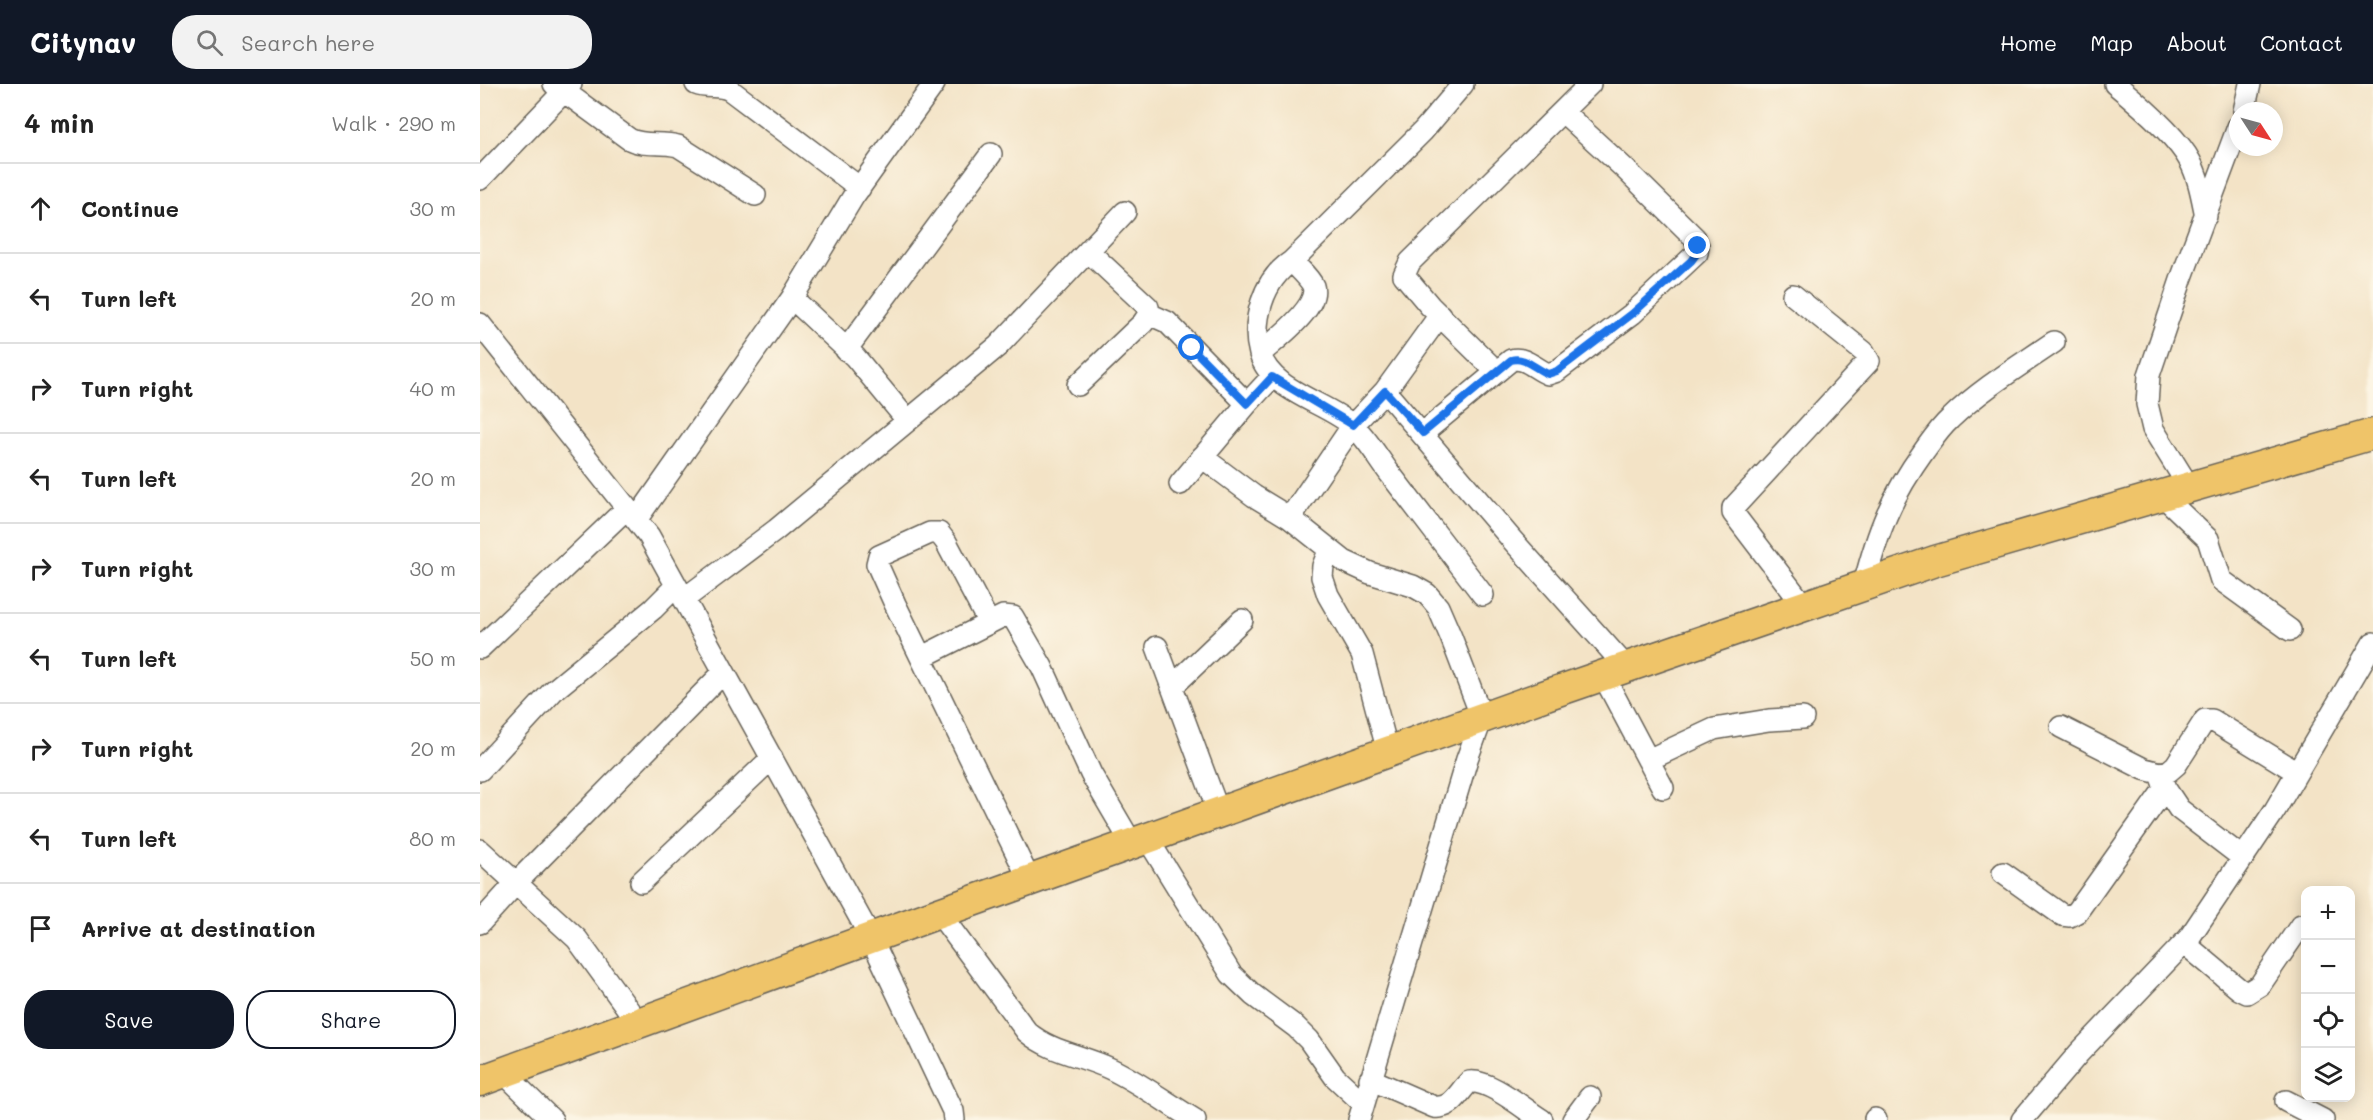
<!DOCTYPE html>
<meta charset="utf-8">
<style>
body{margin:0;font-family:Mali,sans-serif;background:#f2f2f2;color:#222}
.controls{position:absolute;right:18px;bottom:18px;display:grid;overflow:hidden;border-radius:12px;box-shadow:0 3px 15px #0003}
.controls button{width:54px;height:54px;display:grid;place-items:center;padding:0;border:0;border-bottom:2px solid #e0e0e0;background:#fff;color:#222;font:30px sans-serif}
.compass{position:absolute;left:1749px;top:18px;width:54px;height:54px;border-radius:50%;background:#fff;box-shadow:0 3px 15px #0003;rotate:126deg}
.stop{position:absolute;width:18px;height:18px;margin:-14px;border:4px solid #1a73e8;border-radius:50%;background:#fff}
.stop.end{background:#1a73e8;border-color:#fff;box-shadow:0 2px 6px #0008}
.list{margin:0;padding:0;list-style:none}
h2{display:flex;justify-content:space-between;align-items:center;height:78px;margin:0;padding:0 24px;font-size:26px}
h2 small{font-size:20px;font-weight:400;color:#767676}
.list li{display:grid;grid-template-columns:39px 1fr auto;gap:18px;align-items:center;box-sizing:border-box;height:90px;padding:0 24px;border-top:2px solid #e0e0e0}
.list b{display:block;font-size:22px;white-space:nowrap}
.list em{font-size:20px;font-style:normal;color:#767676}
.actions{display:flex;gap:12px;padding:18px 24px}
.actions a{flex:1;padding:14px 0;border:2px solid #111827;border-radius:24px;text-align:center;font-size:21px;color:#111827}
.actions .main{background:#111827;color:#fff}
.icon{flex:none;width:33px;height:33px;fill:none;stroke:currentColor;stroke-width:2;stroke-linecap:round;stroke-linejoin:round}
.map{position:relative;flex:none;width:1893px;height:1036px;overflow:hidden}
header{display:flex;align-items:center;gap:36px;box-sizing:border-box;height:84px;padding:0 30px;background:#111827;color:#fff}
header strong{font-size:28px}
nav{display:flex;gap:33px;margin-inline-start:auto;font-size:21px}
.search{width:420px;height:54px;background:#f2f2f2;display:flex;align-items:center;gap:15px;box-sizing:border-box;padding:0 21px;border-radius:24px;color:#767676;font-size:22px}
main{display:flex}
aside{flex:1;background:#fff}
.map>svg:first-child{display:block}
</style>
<header>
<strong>Citynav</strong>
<div class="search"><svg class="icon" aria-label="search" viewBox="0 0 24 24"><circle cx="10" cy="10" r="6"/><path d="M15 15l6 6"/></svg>Search here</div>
<nav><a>Home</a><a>Map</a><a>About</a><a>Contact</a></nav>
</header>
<main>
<aside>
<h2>4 min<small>Walk · 290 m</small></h2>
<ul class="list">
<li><svg class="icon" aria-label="ahead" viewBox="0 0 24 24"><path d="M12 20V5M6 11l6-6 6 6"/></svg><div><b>Continue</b></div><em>30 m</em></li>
<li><svg class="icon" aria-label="left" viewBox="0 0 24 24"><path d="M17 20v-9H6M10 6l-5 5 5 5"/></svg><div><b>Turn left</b></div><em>20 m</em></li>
<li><svg class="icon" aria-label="right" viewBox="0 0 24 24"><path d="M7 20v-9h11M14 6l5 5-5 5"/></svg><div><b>Turn right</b></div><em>40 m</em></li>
<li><svg class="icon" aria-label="left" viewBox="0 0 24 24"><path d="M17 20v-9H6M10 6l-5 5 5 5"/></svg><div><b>Turn left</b></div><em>20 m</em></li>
<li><svg class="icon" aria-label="right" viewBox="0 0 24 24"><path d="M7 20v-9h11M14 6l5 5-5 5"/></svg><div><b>Turn right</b></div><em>30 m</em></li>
<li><svg class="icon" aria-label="left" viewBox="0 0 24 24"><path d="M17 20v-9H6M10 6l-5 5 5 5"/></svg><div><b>Turn left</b></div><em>50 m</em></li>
<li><svg class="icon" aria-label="right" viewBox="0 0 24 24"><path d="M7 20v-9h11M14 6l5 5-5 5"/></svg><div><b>Turn right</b></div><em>20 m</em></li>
<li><svg class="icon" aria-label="left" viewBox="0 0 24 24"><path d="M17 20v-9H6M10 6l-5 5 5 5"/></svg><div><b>Turn left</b></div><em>80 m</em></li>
<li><svg class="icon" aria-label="arrive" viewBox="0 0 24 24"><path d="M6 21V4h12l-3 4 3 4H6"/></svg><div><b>Arrive at destination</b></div></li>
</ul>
<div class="actions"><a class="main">Save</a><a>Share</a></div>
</aside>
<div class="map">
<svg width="1893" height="1036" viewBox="0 0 1893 1036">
<rect width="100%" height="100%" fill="#fcf5e5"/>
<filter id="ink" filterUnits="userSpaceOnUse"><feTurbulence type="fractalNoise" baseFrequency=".0167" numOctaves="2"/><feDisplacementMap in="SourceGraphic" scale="12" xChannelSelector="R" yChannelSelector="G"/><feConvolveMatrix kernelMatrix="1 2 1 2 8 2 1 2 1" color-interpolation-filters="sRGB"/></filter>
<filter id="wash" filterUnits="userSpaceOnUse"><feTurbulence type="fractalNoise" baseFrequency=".008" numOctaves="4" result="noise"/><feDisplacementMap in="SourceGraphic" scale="24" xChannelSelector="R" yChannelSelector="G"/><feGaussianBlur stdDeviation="1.35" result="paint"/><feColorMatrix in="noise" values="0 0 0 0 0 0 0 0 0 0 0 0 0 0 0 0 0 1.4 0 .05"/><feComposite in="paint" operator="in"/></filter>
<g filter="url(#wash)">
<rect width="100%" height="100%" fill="#f3e3c6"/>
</g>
<g filter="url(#ink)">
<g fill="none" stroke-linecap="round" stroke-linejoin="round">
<defs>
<path id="minor" d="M 74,0 L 149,55 C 164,63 181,57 198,62 L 275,111
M 216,0 C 228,5 239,0 250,6 L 380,104
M 983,0 L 943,47 L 812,177 C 783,196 771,237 780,270 C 791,307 845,318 872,341 C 886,352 900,377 911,391 C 942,431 972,471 1003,511
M 1635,0 C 1658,19 1697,52 1710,77 C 1719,94 1722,113 1726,132
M 1764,27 L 1770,0
M 0,95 L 91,0
M 1313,211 L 1384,268 L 1389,277 L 1253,424 L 1253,429 L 1324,522
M 312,214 L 375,273 L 427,336
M 669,230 L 687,238 L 767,320
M 0,240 L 169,452 L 391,854 L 473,1027 L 474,1036
M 366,266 L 511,70
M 780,270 C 795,256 840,224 833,202 C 830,194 818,184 812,177
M 1016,287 L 950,222 L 924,191 L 930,178 L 1110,0
M 598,301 L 663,239 L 669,230 L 668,223 L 608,167
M 905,307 L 1033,457 L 1146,583
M 943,349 L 1031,276 C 1045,272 1055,285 1068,290 L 1077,287 L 1152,230 L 1217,169 L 1218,162 L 1215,154 L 1144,84 L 1083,28
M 722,373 L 774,412 L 810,434 L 864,477 L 890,489 L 933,502 L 947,510 L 958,523 L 971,553 L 1002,634 L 987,675 L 879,1036
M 700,400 L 767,320 L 792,293
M 1709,403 L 1673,345 L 1667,320 L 1669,291 L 1702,193 L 1758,43
M 1682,411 L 1728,455 L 1741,496 L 1810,546
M 810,434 L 873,341 L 905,307 L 960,231
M 156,436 L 312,214 L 373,113 L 454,0
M 849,467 L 843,482 L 842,493 L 848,511 L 882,570 L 908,668
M 1384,501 C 1398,446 1411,413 1444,367 C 1452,356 1460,344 1470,335 C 1501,305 1539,282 1574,258
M 204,515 L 296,446 L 518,262 L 645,128
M 509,539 L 466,458 L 459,449 L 450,449 L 399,472 L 397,480 L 415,520 L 550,797
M 677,563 L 739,729
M 0,564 L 146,425
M 442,573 L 523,532 L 533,533 L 562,583 L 611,690 L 652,760
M 1123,591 L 1183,704
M 692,603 L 762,536
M 1581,643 L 1664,685 L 1680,689 L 1689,687 L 1696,681 L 1725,636 L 1732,636 L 1817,688
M 1168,676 L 1234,645 L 1289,636 L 1323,634
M 0,686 L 73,607 L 173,525 L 196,502
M 1681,693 L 1685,704 L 1699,725 L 1763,774
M 667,754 L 751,890 L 773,911 L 816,943 L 829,956 L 855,993 L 883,1019
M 0,766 L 97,855 L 158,939
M 1523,789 L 1582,831 L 1590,832 L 1597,828 L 1685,704
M 161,798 L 292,674
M 459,829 L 547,948 C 572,969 602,971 631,985 C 660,999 687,1019 715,1036
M 0,839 L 37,798 L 244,588
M 1704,859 L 1759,905 L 1767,909 L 1780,901 L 1821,841
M 24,989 L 72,1036
M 890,995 L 954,1023 C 972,1025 977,1010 989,998 C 1009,995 1044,1025 1062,1036
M 1806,1017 L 1843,1036
M 1395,1035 L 1396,1036
M 1093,1036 L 1110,1013
M 1542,1036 L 1599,969 L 1709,854 L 1795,726 L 1893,559"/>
<path id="highway" d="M 0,997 L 459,829 L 1069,610 L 1455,477 L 1893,350"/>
</defs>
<!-- minor casing -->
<use href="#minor" stroke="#676258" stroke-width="24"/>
<!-- highway casing -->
<use href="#highway" stroke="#676258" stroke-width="33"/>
<!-- minor -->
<use href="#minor" stroke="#fff" stroke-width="21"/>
<!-- highway -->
<use href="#highway" stroke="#efc469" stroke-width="30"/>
</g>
</g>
<g fill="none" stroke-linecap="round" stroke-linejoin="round" filter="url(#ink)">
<!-- route -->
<path stroke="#1a73e8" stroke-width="8" d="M 712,264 L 767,320 L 792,293 L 873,341 L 905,307 L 943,349 L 1031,276 C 1045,272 1055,285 1068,290 L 1077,287 L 1152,230 L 1211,177 L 1217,169 L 1218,162"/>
</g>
</svg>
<div class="controls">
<button>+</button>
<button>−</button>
<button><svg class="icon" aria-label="locate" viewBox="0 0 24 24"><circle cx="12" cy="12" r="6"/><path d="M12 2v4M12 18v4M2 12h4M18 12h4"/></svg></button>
<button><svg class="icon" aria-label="layers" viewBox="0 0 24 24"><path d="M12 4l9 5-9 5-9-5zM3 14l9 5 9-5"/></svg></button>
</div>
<svg class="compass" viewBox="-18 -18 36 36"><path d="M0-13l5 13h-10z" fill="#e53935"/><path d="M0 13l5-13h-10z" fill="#767676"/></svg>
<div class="stop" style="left:712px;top:264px"></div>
<div class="stop end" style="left:1218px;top:162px"></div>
</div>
</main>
